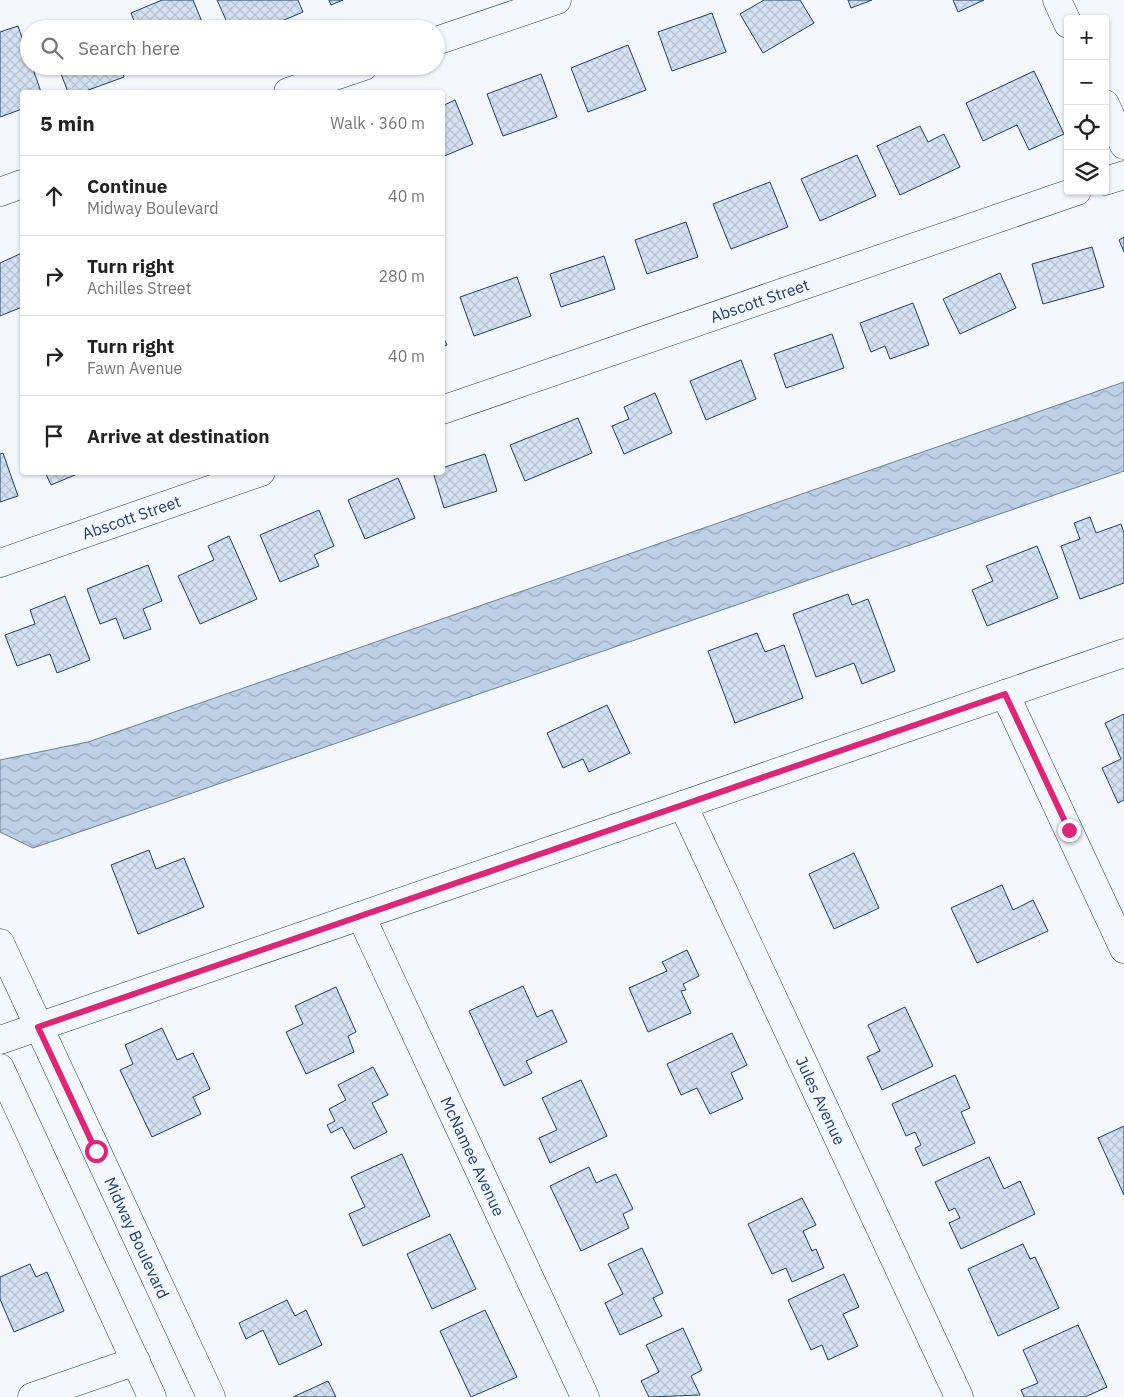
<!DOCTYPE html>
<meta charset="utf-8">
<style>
body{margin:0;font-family:"IBM Plex Sans",sans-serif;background:#f6f6f6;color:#222}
.controls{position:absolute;right:15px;top:15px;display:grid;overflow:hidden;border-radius:5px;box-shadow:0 1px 4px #0004}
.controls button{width:45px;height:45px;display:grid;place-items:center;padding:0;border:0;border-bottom:1px solid #e0e0e0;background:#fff;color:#222;font:25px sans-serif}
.stop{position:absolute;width:15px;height:15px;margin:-11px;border:4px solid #db2777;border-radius:50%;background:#fff}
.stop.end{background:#db2777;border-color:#fff;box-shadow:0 1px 5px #0008}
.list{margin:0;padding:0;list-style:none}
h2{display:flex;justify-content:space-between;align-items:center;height:65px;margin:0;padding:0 20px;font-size:21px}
h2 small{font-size:16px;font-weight:400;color:#767676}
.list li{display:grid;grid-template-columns:32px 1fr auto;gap:15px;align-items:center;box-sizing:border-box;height:80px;padding:0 20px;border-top:1px solid #e0e0e0}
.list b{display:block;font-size:19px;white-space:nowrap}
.list p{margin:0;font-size:16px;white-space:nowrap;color:#767676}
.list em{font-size:16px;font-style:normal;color:#767676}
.icon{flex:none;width:28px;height:28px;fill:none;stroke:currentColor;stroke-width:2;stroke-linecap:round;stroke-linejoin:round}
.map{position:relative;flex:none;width:1124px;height:1397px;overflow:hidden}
.search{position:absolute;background:#fff;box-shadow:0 1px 4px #0004;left:20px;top:20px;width:425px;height:55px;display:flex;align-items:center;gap:12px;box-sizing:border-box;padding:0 18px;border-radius:28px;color:#767676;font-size:19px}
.panel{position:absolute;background:#fff;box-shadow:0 1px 4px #0004;left:20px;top:90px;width:425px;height:385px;border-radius:5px}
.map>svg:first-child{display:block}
</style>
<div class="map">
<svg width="1124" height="1397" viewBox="0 0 1124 1397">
<defs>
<pattern id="water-waves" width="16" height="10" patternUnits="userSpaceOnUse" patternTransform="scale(1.25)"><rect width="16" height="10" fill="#bed0e5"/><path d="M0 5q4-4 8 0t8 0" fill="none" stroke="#9aaabe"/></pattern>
<pattern id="building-cross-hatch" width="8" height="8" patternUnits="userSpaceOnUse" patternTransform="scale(1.25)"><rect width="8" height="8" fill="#d5e0f0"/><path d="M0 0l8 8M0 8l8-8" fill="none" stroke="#b6c1d1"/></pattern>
</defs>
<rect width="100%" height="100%" fill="#f4f7fb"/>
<!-- water -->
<path fill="url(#water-waves)" stroke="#687fa3" d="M 1124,382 L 1124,471 L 33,848 L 0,832 L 0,760 L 88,742 Z"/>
<!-- building -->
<path fill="url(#building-cross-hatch)" stroke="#1d3f73" d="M 162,0 L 193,0 L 205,29 L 137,29 L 131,13 Z
M 217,0 L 298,0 L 303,12 L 263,29 L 230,29 Z
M 329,0 L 343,0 L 331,5 Z
M 764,0 L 800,0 L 814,23 L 763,53 L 740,14 Z
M 848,0 L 872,0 L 851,8 Z
M 953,0 L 984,0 L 958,12 Z
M 712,13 L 726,52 L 672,71 L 658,32 Z
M 18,26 L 29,58 L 29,66 L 32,66 L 41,92 L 22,92 L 22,109 L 0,117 L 0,32 Z
M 628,45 L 646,90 L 588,112 L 571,68 Z
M 58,66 L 120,66 L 124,77 L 83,92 L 68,92 Z
M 1034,71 L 1064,134 L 1029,150 L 1017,125 L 983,141 L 966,103 Z
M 541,74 L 557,117 L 503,136 L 487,94 Z
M 455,100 L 473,144 L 442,157 L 442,106 Z
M 920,126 L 928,142 L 944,134 L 960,167 L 900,195 L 877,146 Z
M 857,155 L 876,196 L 820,221 L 801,179 Z
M 770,182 L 788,227 L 731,249 L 713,204 Z
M 686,222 L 698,257 L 647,274 L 635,240 Z
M 1124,237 L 1124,252 L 1119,240 Z
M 1092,247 L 1104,287 L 1043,304 L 1032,264 Z
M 22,253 L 22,307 L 0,316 L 0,263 Z
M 604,256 L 615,289 L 561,307 L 550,274 Z
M 1000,273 L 1016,308 L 960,334 L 943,299 Z
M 517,277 L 531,316 L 474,336 L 460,297 Z
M 913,303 L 929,345 L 890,359 L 885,346 L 871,352 L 860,323 Z
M 442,334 L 447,345 L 442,347 Z
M 832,334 L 844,368 L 786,388 L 774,354 Z
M 741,360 L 756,399 L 706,420 L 690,381 Z
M 655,393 L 672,433 L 624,454 L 612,426 L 629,419 L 624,407 Z
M 578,418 L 592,453 L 525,481 L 510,445 Z
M 3,453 L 18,496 L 0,502 L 0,454 Z
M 485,454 L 497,491 L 444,508 L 433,472 L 442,472 L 442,468 Z
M 45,472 L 82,472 L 51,485 Z
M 398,478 L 415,518 L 365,539 L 348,500 Z
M 319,510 L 334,546 L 314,555 L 319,566 L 280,582 L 260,535 Z
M 1090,517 L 1096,533 L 1121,524 L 1124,533 L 1124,583 L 1080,599 L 1061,546 L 1080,539 L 1074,523 Z
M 229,536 L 257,599 L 200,624 L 178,576 L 214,560 L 208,546 Z
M 1037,546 L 1058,598 L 987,626 L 972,590 L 993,581 L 986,566 Z
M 148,565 L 162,601 L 143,609 L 151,629 L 124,639 L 116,618 L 100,624 L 87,589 Z
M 848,594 L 852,605 L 868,599 L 895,671 L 862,684 L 854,663 L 816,677 L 793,614 Z
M 65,596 L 90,660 L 57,673 L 50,654 L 17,666 L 5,635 L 35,624 L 30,610 Z
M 757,633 L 765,652 L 784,645 L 803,698 L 735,723 L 708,651 Z
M 607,705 L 630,753 L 589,772 L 583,759 L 563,768 L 547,733 Z
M 1124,714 L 1124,800 L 1118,803 L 1102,768 L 1121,759 L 1105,723 Z
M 149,850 L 156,869 L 184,858 L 204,907 L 138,934 L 111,865 Z
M 854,853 L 879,908 L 834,929 L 809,874 Z
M 1002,885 L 1013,910 L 1033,900 L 1048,931 L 977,963 L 951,908 Z
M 687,950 L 699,976 L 683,984 L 686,990 L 681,991 L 691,1013 L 648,1032 L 629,988 L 667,971 L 662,962 Z
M 523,986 L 537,1017 L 552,1010 L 567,1042 L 526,1061 L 532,1073 L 504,1086 L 469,1011 Z
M 336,987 L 356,1032 L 348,1036 L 354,1052 L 306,1074 L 286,1032 L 303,1024 L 295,1006 Z
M 905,1007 L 933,1066 L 882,1090 L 867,1057 L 880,1051 L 868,1025 Z
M 162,1028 L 177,1060 L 193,1053 L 210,1089 L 193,1097 L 201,1114 L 152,1137 L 120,1070 L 133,1064 L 125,1045 Z
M 732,1033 L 747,1065 L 731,1073 L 743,1099 L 710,1114 L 697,1088 L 681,1095 L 667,1064 Z
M 373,1067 L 388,1095 L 372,1103 L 387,1132 L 354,1149 L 342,1127 L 331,1133 L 327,1125 L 335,1121 L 329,1109 L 346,1100 L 338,1085 Z
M 955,1075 L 970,1108 L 961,1112 L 975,1143 L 923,1166 L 915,1148 L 921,1145 L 915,1132 L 906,1136 L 892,1104 Z
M 581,1080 L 607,1136 L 550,1163 L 539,1138 L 557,1130 L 542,1098 Z
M 1124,1126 L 1124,1195 L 1098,1138 Z
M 402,1154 L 430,1216 L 363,1246 L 349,1214 L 365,1207 L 351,1177 Z
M 989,1157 L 1004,1189 L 1020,1181 L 1035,1214 L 961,1249 L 949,1223 L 960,1218 L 955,1208 L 949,1211 L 935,1182 Z
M 589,1167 L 596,1183 L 616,1174 L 633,1209 L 623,1214 L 629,1228 L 581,1251 L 550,1186 Z
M 802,1198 L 816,1225 L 803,1231 L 812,1251 L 816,1249 L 824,1268 L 792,1282 L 786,1268 L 772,1274 L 748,1224 Z
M 450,1234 L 476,1289 L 432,1309 L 407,1254 Z
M 1023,1244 L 1030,1259 L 1035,1257 L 1059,1308 L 998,1336 L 968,1269 Z
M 642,1248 L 663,1293 L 653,1298 L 662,1316 L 620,1335 L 605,1303 L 623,1294 L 608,1264 Z
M 30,1264 L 36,1277 L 47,1272 L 64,1311 L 14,1332 L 0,1299 L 0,1277 Z
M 844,1274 L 859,1307 L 843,1314 L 858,1346 L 828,1360 L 822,1345 L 811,1350 L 788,1300 Z
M 287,1300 L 295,1316 L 306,1310 L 322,1345 L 279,1365 L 263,1330 L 246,1339 L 239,1323 Z
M 485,1310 L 517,1377 L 471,1397 L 440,1331 Z
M 1078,1325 L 1107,1387 L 1085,1397 L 1024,1397 L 1021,1390 L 1038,1383 L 1023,1350 Z
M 683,1328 L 702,1370 L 691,1376 L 700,1395 L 649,1397 L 641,1381 L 659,1372 L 646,1345 Z
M 328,1381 L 336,1397 L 293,1397 Z"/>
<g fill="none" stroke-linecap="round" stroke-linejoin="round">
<defs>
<g id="minor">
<path d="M 1057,0 L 1068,24"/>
<path d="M 436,41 L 557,0"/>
<path d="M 288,92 L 364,66"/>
<path d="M 1105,104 L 1124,145"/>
<path d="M 1105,181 L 1124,175"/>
<path d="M 0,192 L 22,184"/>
<path id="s1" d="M 442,410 L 1077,191"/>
<path id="s2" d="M 0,563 L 261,472"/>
<path d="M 1005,694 L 1124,949"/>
<path id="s3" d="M 683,805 L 959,1397"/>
<path id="s4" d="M 361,916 L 585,1397"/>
<path id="s5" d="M 0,943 L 211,1397"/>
<path d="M 0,1040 L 1124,653"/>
<path d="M 0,1068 L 152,1397"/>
<path d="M 32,1397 L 136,1361"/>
</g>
</defs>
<!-- minor casing -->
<use href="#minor" stroke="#1d3f73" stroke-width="29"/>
<!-- minor -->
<use href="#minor" stroke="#f4f7fb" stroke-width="28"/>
</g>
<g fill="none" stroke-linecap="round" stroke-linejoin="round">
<!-- route -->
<path stroke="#db2777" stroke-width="6" d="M 96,1151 L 38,1027 L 1005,694 L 1069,830"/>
</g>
<g text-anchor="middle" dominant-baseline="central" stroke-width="4" stroke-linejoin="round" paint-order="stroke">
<!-- street labels -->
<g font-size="16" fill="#1d3f73" stroke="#f4f7fb">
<text stroke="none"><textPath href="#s1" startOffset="336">Abscott Street</textPath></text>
<text stroke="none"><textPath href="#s2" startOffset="139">Abscott Street</textPath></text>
<text stroke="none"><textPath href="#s3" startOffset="326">Jules Avenue</textPath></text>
<text stroke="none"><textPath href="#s4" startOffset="265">McNamee Avenue</textPath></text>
<text stroke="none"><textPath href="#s5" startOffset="325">Midway Boulevard</textPath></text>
</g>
</g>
</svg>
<div class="controls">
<button>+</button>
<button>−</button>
<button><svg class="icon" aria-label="locate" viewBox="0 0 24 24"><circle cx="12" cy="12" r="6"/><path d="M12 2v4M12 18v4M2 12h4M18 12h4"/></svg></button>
<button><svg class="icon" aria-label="layers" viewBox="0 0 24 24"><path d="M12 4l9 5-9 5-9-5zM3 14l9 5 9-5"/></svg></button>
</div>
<div class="stop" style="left:96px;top:1151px"></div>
<div class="stop end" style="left:1069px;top:830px"></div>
<div class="search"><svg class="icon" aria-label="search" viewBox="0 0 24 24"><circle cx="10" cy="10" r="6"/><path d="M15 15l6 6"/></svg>Search here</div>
<section class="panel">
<h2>5 min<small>Walk · 360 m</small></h2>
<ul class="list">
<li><svg class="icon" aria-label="ahead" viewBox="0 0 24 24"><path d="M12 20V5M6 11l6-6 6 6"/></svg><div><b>Continue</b><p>Midway Boulevard</p></div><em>40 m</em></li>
<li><svg class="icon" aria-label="right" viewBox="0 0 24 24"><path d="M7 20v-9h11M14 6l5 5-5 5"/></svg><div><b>Turn right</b><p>Achilles Street</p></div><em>280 m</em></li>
<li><svg class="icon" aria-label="right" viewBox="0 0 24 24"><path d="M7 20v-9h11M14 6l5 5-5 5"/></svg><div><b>Turn right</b><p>Fawn Avenue</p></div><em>40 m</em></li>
<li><svg class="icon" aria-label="arrive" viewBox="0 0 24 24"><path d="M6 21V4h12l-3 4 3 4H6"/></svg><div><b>Arrive at destination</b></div></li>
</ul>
</section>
</div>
